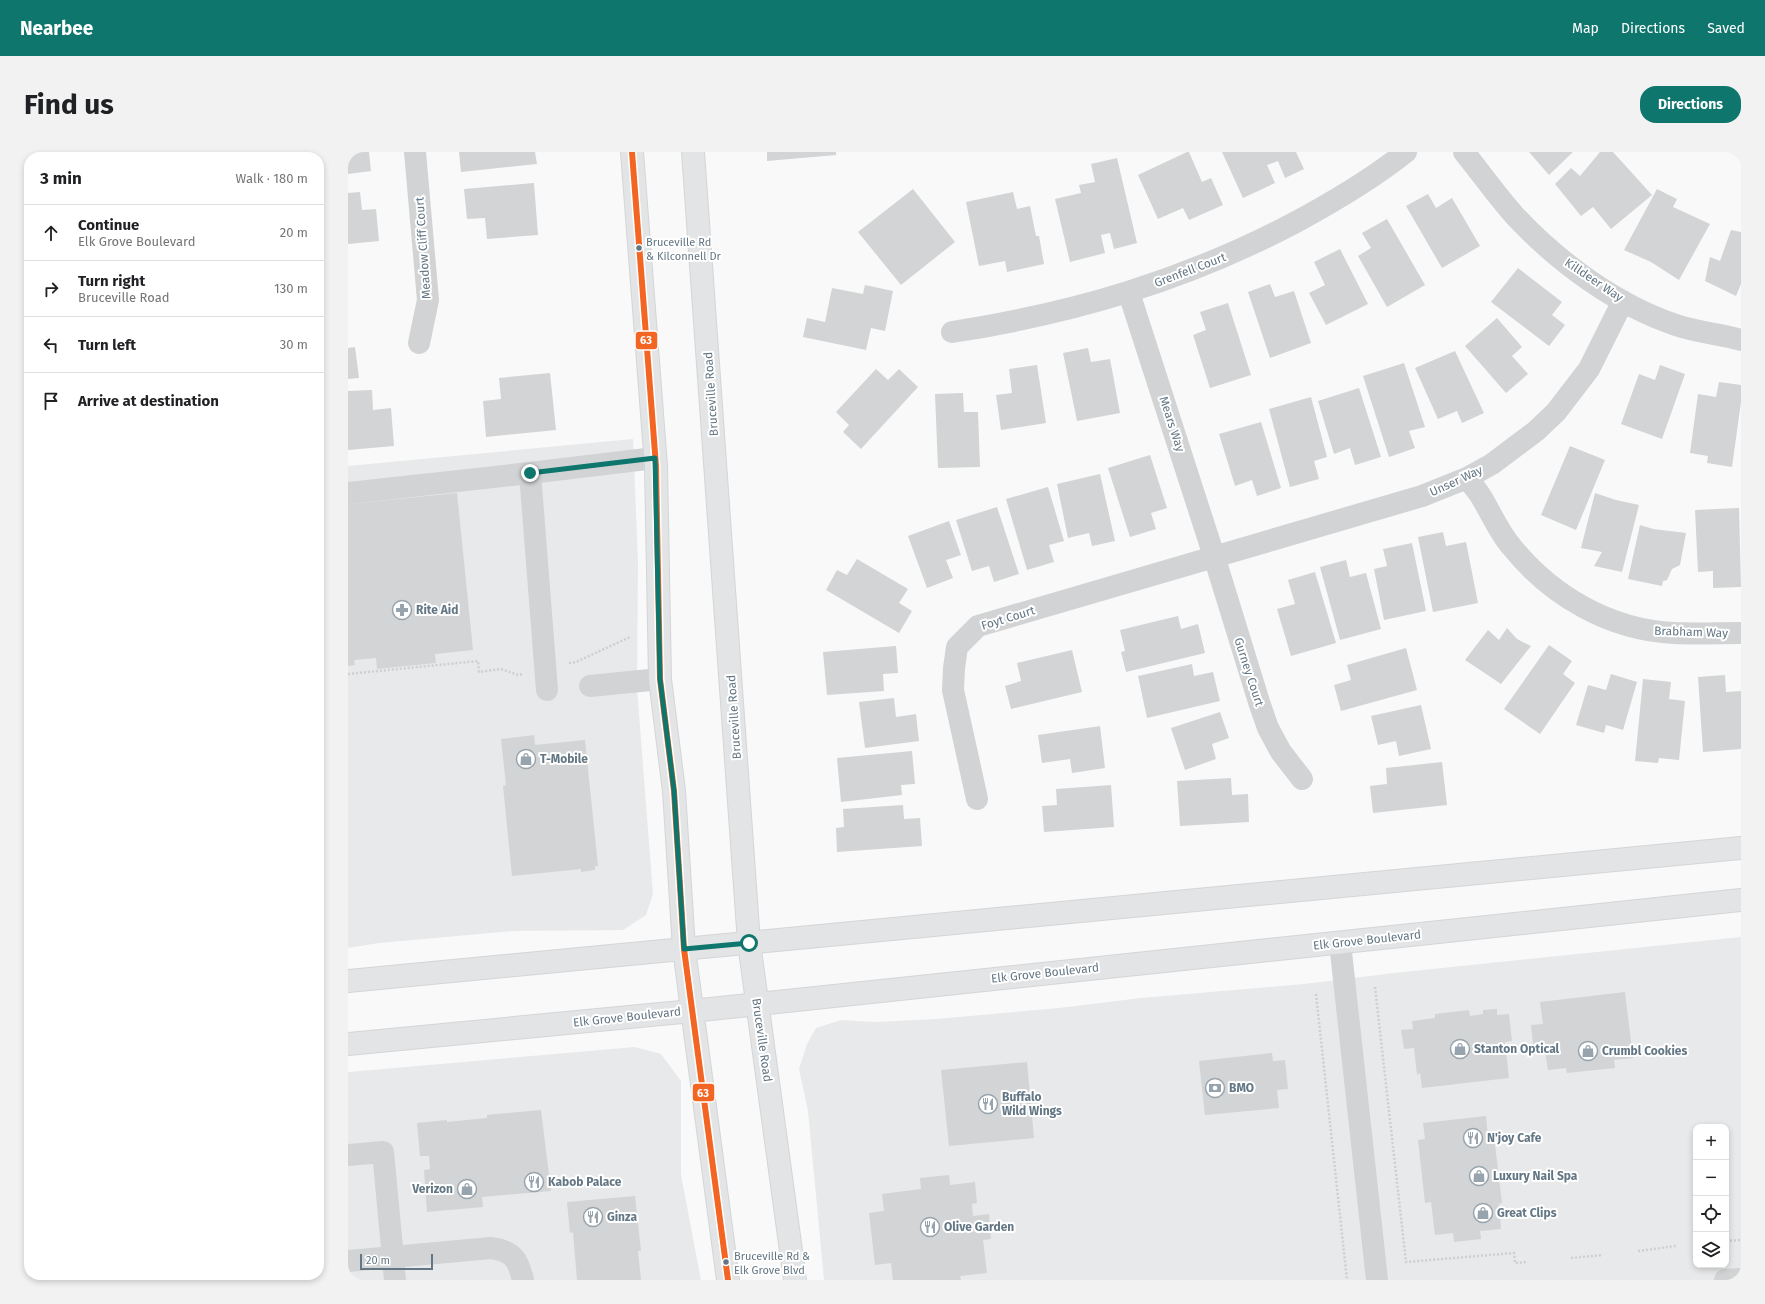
<!DOCTYPE html>
<meta charset="utf-8">
<style>
body{margin:0;font-family:"Fira Sans",sans-serif;background:#f2f2f2;color:#202124}
.controls{position:absolute;right:12px;bottom:12px;display:grid;overflow:hidden;border-radius:8px;box-shadow:0 2px 6px #0003}
.controls button{width:36px;height:36px;display:grid;place-items:center;padding:0;border:0;border-bottom:1px solid #e0e0e0;background:#fff;color:#202124;font:20px sans-serif}
.scale{position:absolute;left:12px;bottom:10px;width:73px;box-sizing:border-box;padding-left:4px;border:2px solid #637684;border-top:0;font-size:11px;line-height:14px;white-space:nowrap;color:#637684;-webkit-text-stroke:3px #fff;paint-order:stroke}
.stop{position:absolute;width:12px;height:12px;margin:-9px;border:3px solid #0f766e;border-radius:50%;background:#fff}
.stop.end{background:#0f766e;border-color:#fff;box-shadow:0 1px 4px #0008}
.list{margin:0;padding:0;list-style:none}
h2{display:flex;justify-content:space-between;align-items:center;height:52px;margin:0;padding:0 16px;font-size:17px}
h2 small{font-size:13px;font-weight:400;color:#757577}
.list li{display:grid;grid-template-columns:26px 1fr auto;gap:12px;align-items:center;box-sizing:border-box;height:56px;padding:0 16px;border-top:1px solid #e0e0e0}
.list b{display:block;font-size:15px;white-space:nowrap}
.list p{margin:0;font-size:13px;white-space:nowrap;color:#757577}
.list em{font-size:13px;font-style:normal;color:#757577}
.icon{flex:none;width:22px;height:22px;fill:none;stroke:currentColor;stroke-width:2;stroke-linecap:round;stroke-linejoin:round}
.map{position:relative;flex:none;width:1393px;height:1128px;overflow:hidden;border-radius:16px}
header{display:flex;align-items:center;gap:24px;box-sizing:border-box;height:56px;padding:0 20px;background:#0f766e;color:#fff}
header strong{font-size:19px}
nav{display:flex;gap:22px;margin-inline-start:auto;font-size:14px}
.intro{display:flex;align-items:center;justify-content:space-between;box-sizing:border-box;height:96px;padding:0 24px}
h1{margin:0;font-size:28px}
.button{padding:10px 18px;border-radius:16px;background:#0f766e;color:#fff;font-size:14px;font-weight:700}
main{display:flex;gap:24px;padding:0 24px}
aside{flex:1;background:#fff;border-radius:16px;box-shadow:0 2px 6px #0003}
.map>svg:first-child{display:block}
</style>
<header>
<strong>Nearbee</strong>
<nav><a>Map</a><a>Directions</a><a>Saved</a></nav>
</header>
<div class="intro"><h1>Find us</h1><a class="button">Directions</a></div>
<main>
<aside>
<h2>3 min<small>Walk · 180 m</small></h2>
<ul class="list">
<li><svg class="icon" aria-label="ahead" viewBox="0 0 24 24"><path d="M12 20V5M6 11l6-6 6 6"/></svg><div><b>Continue</b><p>Elk Grove Boulevard</p></div><em>20 m</em></li>
<li><svg class="icon" aria-label="right" viewBox="0 0 24 24"><path d="M7 20v-9h11M14 6l5 5-5 5"/></svg><div><b>Turn right</b><p>Bruceville Road</p></div><em>130 m</em></li>
<li><svg class="icon" aria-label="left" viewBox="0 0 24 24"><path d="M17 20v-9H6M10 6l-5 5 5 5"/></svg><div><b>Turn left</b></div><em>30 m</em></li>
<li><svg class="icon" aria-label="arrive" viewBox="0 0 24 24"><path d="M6 21V4h12l-3 4 3 4H6"/></svg><div><b>Arrive at destination</b></div></li>
</ul>
</aside>
<div class="map">
<svg width="1393" height="1128" viewBox="0 0 1393 1128">
<rect width="100%" height="100%" fill="#f9f9f9"/>
<!-- built -->
<path fill="#e8e9ea" fill-rule="evenodd" d="M 285,287 L 290,409 L 289,536 L 305,742 L 298,763 L 275,778 L 166,779 L 31,791 L 0,796 L 0,314 Z
M 1393,785 L 1393,1128 L 476,1128 L 460,959 L 451,917 L 459,892 L 468,876 L 493,868 L 528,870 L 588,867 L 711,856 L 793,846 L 956,832 L 1046,821 ZM 1348,975 L 1378,975 L 1378,1113 L 1348,1113 Z
M 287,895 L 313,902 L 333,929 L 333,1023 L 353,1128 L 0,1128 L 0,920 Z"/>
<!-- building -->
<path fill="#d2d4d5" d="M 0,0 L 21,0 L 23,19 L 0,22 Z
M 111,0 L 187,0 L 189,12 L 113,20 Z
M 419,0 L 488,0 L 488,3 L 419,9 Z
M 839,0 L 841,0 L 854,30 L 863,26 L 875,53 L 841,68 L 835,56 L 810,67 L 790,23 Z
M 874,0 L 948,0 L 956,17 L 937,26 L 930,9 L 919,13 L 927,31 L 895,46 Z
M 1181,0 L 1225,0 L 1201,23 Z
M 1252,0 L 1265,0 L 1304,43 L 1263,77 L 1245,55 L 1233,64 L 1207,32 L 1223,16 L 1232,24 Z
M 769,6 L 789,91 L 766,97 L 762,81 L 753,83 L 757,101 L 722,110 L 707,47 L 733,41 L 731,33 L 747,30 L 743,12 Z
M 186,31 L 190,83 L 139,87 L 137,66 L 119,67 L 116,37 Z
M 565,37 L 607,90 L 553,133 L 510,80 Z
M 1309,37 L 1329,47 L 1325,55 L 1362,72 L 1331,128 L 1303,110 L 1276,98 Z
M 12,40 L 14,58 L 28,57 L 31,89 L 0,92 L 0,41 Z
M 665,40 L 669,57 L 682,54 L 688,84 L 691,84 L 696,112 L 659,120 L 657,109 L 631,114 L 618,50 Z
M 1080,42 L 1088,56 L 1104,46 L 1132,94 L 1094,116 L 1058,54 Z
M 1039,67 L 1077,133 L 1039,155 L 1010,104 L 1023,96 L 1014,81 Z
M 1383,78 L 1393,80 L 1393,132 L 1388,144 L 1357,129 L 1362,105 L 1372,109 Z
M 992,97 L 1020,152 L 978,173 L 961,141 L 977,133 L 966,110 Z
M 1170,116 L 1214,150 L 1204,163 L 1217,173 L 1201,194 L 1143,150 Z
M 922,132 L 927,145 L 946,139 L 963,191 L 922,206 L 900,140 Z
M 517,133 L 545,139 L 537,179 L 523,176 L 518,198 L 455,185 L 459,166 L 477,170 L 484,136 L 515,142 Z
M 880,151 L 903,223 L 862,236 L 845,183 L 858,178 L 852,160 Z
M 1149,166 L 1174,195 L 1164,204 L 1180,222 L 1158,241 L 1117,194 Z
M 7,195 L 11,226 L 0,227 L 0,196 Z
M 740,196 L 743,210 L 762,207 L 772,261 L 729,269 L 715,201 Z
M 1107,199 L 1136,261 L 1114,271 L 1109,259 L 1090,267 L 1067,216 Z
M 1056,211 L 1077,275 L 1061,279 L 1067,296 L 1041,305 L 1015,224 Z
M 689,213 L 698,271 L 653,278 L 648,243 L 664,241 L 661,217 Z
M 1312,213 L 1337,222 L 1314,287 L 1273,272 L 1291,222 L 1307,228 Z
M 528,217 L 540,228 L 551,217 L 570,235 L 513,297 L 495,280 L 501,273 L 488,260 Z
M 202,221 L 208,278 L 138,285 L 135,249 L 153,247 L 151,226 Z
M 1371,230 L 1393,233 L 1393,250 L 1384,315 L 1359,311 L 1360,304 L 1342,301 L 1350,242 L 1368,245 Z
M 1011,236 L 1033,305 L 1007,313 L 1002,296 L 986,302 L 970,249 Z
M 24,238 L 25,258 L 43,256 L 46,294 L 0,298 L 0,239 Z
M 615,241 L 616,260 L 630,260 L 632,315 L 590,316 L 587,242 Z
M 963,245 L 979,305 L 966,309 L 971,327 L 942,335 L 921,257 Z
M 913,270 L 933,336 L 909,344 L 904,328 L 887,334 L 871,282 Z
M 1222,294 L 1257,308 L 1228,378 L 1193,363 Z
M 802,303 L 819,356 L 803,361 L 808,377 L 782,385 L 760,316 Z
M 752,322 L 767,389 L 744,394 L 741,381 L 720,386 L 709,332 Z
M 700,335 L 716,389 L 701,393 L 706,410 L 679,418 L 658,347 Z
M 109,341 L 125,498 L 87,502 L 88,511 L 29,517 L 28,506 L 6,508 L 7,513 L 0,514 L 0,352 Z
M 1247,341 L 1268,348 L 1291,353 L 1274,420 L 1246,414 L 1254,400 L 1233,396 Z
M 649,355 L 671,422 L 646,430 L 641,414 L 624,419 L 608,368 Z
M 1391,356 L 1393,435 L 1365,436 L 1365,419 L 1350,420 L 1347,358 Z
M 601,369 L 613,403 L 598,408 L 605,426 L 579,436 L 560,384 Z
M 1292,373 L 1305,377 L 1338,381 L 1332,413 L 1324,417 L 1319,428 L 1315,429 L 1314,434 L 1280,427 Z
M 1095,380 L 1098,394 L 1118,390 L 1130,451 L 1085,460 L 1070,385 Z
M 1064,391 L 1078,459 L 1036,468 L 1026,417 L 1039,414 L 1035,397 Z
M 509,407 L 560,437 L 551,451 L 564,459 L 551,481 L 478,438 L 489,418 L 499,423 Z
M 998,408 L 1002,425 L 1018,421 L 1033,477 L 992,488 L 972,415 Z
M 967,420 L 988,491 L 943,504 L 929,457 L 947,452 L 940,428 Z
M 830,464 L 833,477 L 850,472 L 857,501 L 778,520 L 773,500 L 777,499 L 772,478 Z
M 1159,476 L 1169,487 L 1183,494 L 1153,532 L 1117,508 L 1140,478 L 1151,488 Z
M 1201,493 L 1224,509 L 1215,522 L 1227,531 L 1192,582 L 1156,557 Z
M 548,494 L 550,521 L 535,522 L 536,539 L 479,543 L 475,500 Z
M 1058,496 L 1069,538 L 993,559 L 986,533 L 1003,528 L 999,513 Z
M 724,498 L 734,540 L 663,557 L 657,534 L 673,529 L 669,511 Z
M 844,512 L 846,524 L 865,520 L 872,549 L 799,566 L 790,524 Z
M 1263,522 L 1289,530 L 1275,578 L 1258,573 L 1256,581 L 1228,573 L 1240,533 L 1258,538 Z
M 1377,523 L 1378,540 L 1393,539 L 1393,597 L 1355,600 L 1350,525 Z
M 1295,527 L 1323,530 L 1321,547 L 1337,549 L 1331,608 L 1311,606 L 1310,611 L 1287,609 Z
M 546,546 L 548,565 L 568,562 L 571,589 L 517,596 L 511,550 Z
M 1073,553 L 1083,597 L 1051,604 L 1048,589 L 1030,593 L 1023,564 Z
M 872,560 L 881,586 L 864,592 L 868,607 L 837,618 L 823,576 Z
M 752,574 L 757,616 L 724,621 L 722,607 L 694,611 L 690,583 Z
M 186,583 L 187,593 L 237,588 L 250,714 L 247,714 L 247,718 L 233,720 L 233,717 L 164,724 L 155,634 L 158,633 L 153,587 Z
M 564,599 L 567,632 L 553,633 L 554,643 L 493,650 L 489,606 Z
M 1094,610 L 1099,653 L 1025,661 L 1022,634 L 1039,632 L 1038,616 Z
M 883,626 L 884,643 L 900,642 L 901,670 L 832,674 L 829,629 Z
M 763,633 L 766,675 L 696,680 L 694,654 L 709,653 L 708,637 Z
M 555,653 L 556,667 L 572,666 L 574,694 L 489,700 L 488,676 L 496,675 L 495,657 Z
M 1277,840 L 1285,906 L 1266,908 L 1267,916 L 1219,921 L 1218,916 L 1200,918 L 1197,899 L 1186,900 L 1183,873 L 1195,872 L 1192,850 Z
M 1149,857 L 1149,863 L 1161,862 L 1164,889 L 1157,890 L 1161,926 L 1074,936 L 1072,921 L 1069,923 L 1066,896 L 1056,897 L 1053,878 L 1065,877 L 1064,869 L 1087,866 L 1087,862 L 1121,858 L 1122,864 L 1135,862 L 1135,858 Z
M 924,901 L 925,909 L 937,908 L 940,937 L 929,938 L 931,956 L 857,963 L 851,909 Z
M 679,910 L 686,986 L 601,994 L 593,918 Z
M 193,958 L 203,1039 L 134,1045 L 135,1055 L 79,1060 L 76,1018 L 82,1017 L 81,1004 L 72,1004 L 69,971 L 99,968 L 99,970 L 139,966 L 139,963 Z
M 1138,964 L 1140,985 L 1146,984 L 1154,1051 L 1151,1052 L 1153,1077 L 1132,1079 L 1133,1087 L 1106,1090 L 1105,1081 L 1087,1083 L 1083,1050 L 1077,1051 L 1070,988 L 1077,987 L 1075,971 Z
M 601,1023 L 602,1033 L 627,1030 L 629,1051 L 624,1052 L 625,1064 L 641,1062 L 643,1087 L 635,1088 L 639,1121 L 612,1124 L 613,1128 L 545,1128 L 543,1111 L 527,1113 L 521,1061 L 536,1059 L 534,1042 L 573,1037 L 572,1026 Z
M 287,1044 L 293,1099 L 290,1099 L 293,1128 L 229,1128 L 225,1080 L 222,1081 L 219,1050 Z"/>
<g fill="none" stroke-linecap="round" stroke-linejoin="round">
<defs>
<path id="major" d="M 284,0 L 308,314 L 312,527 L 326,639 L 336,797 L 380,1128
M 345,0 L 401,791 L 447,1128
M 0,829 L 1393,696
M 0,892 L 344,859 L 1393,748"/>
</defs>
<!-- major casing -->
<use href="#major" stroke="#d4d5d7" stroke-width="24"/>
<!-- path -->
<path stroke="#cecfd0" stroke-width="2.5" stroke-dasharray="2 2" stroke-linecap="butt" d="M 221,511 L 228,510 L 282,485
M 0,522 L 130,509 L 131,520 L 153,517 L 170,523 L 175,522
M 1027,835 L 1058,1110 L 1166,1101 L 1167,1111 L 1179,1110
M 968,842 L 999,1128
M 1378,1089 L 1393,1088
M 1290,1099 L 1328,1094
M 1223,1106 L 1255,1103"/>
<!-- minor -->
<path stroke="#d1d3d4" stroke-width="22" d="M 67,0 L 80,148 L 71,191
M 1116,0 C 1133,21 1149,44 1167,64 C 1210,110 1268,153 1328,173 C 1348,180 1372,182 1393,188
M 781,141 L 866,404 L 911,550 L 920,576 L 933,600 L 954,627
M 604,180 C 727,161 838,128 948,70 C 987,49 1024,27 1058,0
M 1119,326 C 1124,333 1131,340 1135,348 C 1144,363 1151,380 1163,394 C 1203,444 1262,478 1326,481 C 1348,482 1371,481 1393,481
M 0,341 L 182,321
M 242,534 L 312,527
M 199,538 L 182,321 L 307,306
M 629,647 L 605,538 L 606,516 L 609,495 L 630,474 L 1074,344 L 1119,326 L 1144,312 L 1188,279 L 1208,260 L 1241,217 L 1275,149
M 992,791 L 1029,1128
M 0,1003 L 35,1000 L 47,1128
M 0,1109 L 143,1096 C 165,1099 170,1107 175,1128
M 1377,1128 L 1393,1127"/>
<!-- major -->
<use href="#major" stroke="#e3e4e5" stroke-width="22"/>
<defs>
<path id="bus-1" d="M 284,0 L 308,314 L 312,527 L 326,639 L 336,797 L 380,1128"/>
</defs>
<!-- bus-1 casing -->
<use href="#bus-1" stroke="#fff" stroke-width="9"/>
<!-- bus-1 -->
<use href="#bus-1" stroke="#f26522" stroke-width="6"/>
</g>
<g fill="none" stroke-linecap="round" stroke-linejoin="round">
<!-- route -->
<path stroke="#0f766e" stroke-width="5" d="M 182,321 L 307,306 L 312,527 L 326,639 L 336,797 L 401,791"/>
</g>
<!-- icons -->
<defs>
<symbol id="pharmacy-ring" viewBox="-11 -11 22 22"><circle r="9.5" fill="#fff" stroke="#98a4ad" stroke-width="1.5"/><path d="M-2-6h4v4h4v4h-4v4h-4v-4h-4v-4h4Z" fill="#98a4ad"/></symbol>
<symbol id="shop-ring" viewBox="-11 -11 22 22"><circle r="9.5" fill="#fff" stroke="#98a4ad" stroke-width="1.5"/><path d="M-5-2.5h2.3a2.7 3.5 0 0 1 5.4 0H5L5.5 6h-11ZM-1.5-2.5h3a1.5 2.3 0 0 0-3 0Z" fill="#98a4ad"/></symbol>
<symbol id="bank-ring" viewBox="-11 -11 22 22"><circle r="9.5" fill="#fff" stroke="#98a4ad" stroke-width="1.5"/><path d="M-6-4H6V4H-6ZM0-2.3a2.3 2.3 0 1 0 0 4.6a2.3 2.3 0 1 0 0-4.6Z" fill="#98a4ad"/></symbol>
<symbol id="restaurant-ring" viewBox="-11 -11 22 22"><circle r="9.5" fill="#fff" stroke="#98a4ad" stroke-width="1.5"/><path d="M-5-6h1v4h1v-4h1v4h1v-4h1v5L-1.5 .5V6h-2V.5L-5-1ZM5-6V6H3V1.5H1.5Q1.5-4 5-6Z" fill="#98a4ad"/></symbol>
</defs>
<g fill-rule="evenodd">
<use href="#pharmacy-ring" x="43" y="447" width="22" height="22"/>
<use href="#shop-ring" x="167" y="596" width="22" height="22"/>
<use href="#shop-ring" x="1101" y="886" width="22" height="22"/>
<use href="#shop-ring" x="1229" y="888" width="22" height="22"/>
<use href="#bank-ring" x="856" y="925" width="22" height="22"/>
<use href="#restaurant-ring" x="629" y="941" width="22" height="22"/>
<use href="#restaurant-ring" x="1114" y="975" width="22" height="22"/>
<use href="#shop-ring" x="1120" y="1013" width="22" height="22"/>
<use href="#restaurant-ring" x="175" y="1019" width="22" height="22"/>
<use href="#shop-ring" x="108" y="1026" width="22" height="22"/>
<use href="#shop-ring" x="1124" y="1050" width="22" height="22"/>
<use href="#restaurant-ring" x="234" y="1054" width="22" height="22"/>
<use href="#restaurant-ring" x="571" y="1064" width="22" height="22"/>
</g>
<!-- markers -->
<g fill="#637684" stroke="#fff" stroke-width="1.5">
<circle cx="291" cy="96" r="3.5"/>
<circle cx="378" cy="1110" r="3.5"/>
</g>
<g text-anchor="middle" dominant-baseline="central" stroke-width="4" stroke-linejoin="round" paint-order="stroke">
<!-- bus labels -->
<g font-size="11" fill="#637684" stroke="#fff" text-anchor="start">
<text x="298" y="90">Bruceville Rd<tspan x="298" dy="14">&amp; Kilconnell Dr</tspan></text>
<text x="386" y="1104">Bruceville Rd &amp;<tspan x="386" dy="14">Elk Grove Blvd</tspan></text>
</g>
<!-- street labels -->
<g font-size="12" fill="#637684" stroke="#fff">
<text transform="translate(75 96) rotate(-94)">Meadow Cliff Court</text>
<text transform="translate(842 118) rotate(-21)">Grenfell Court</text>
<text transform="translate(1246 128) rotate(34)">Killdeer Way</text>
<text transform="translate(363 242) rotate(-94)">Bruceville Road</text>
<text transform="translate(824 272) rotate(72)">Mears Way</text>
<text transform="translate(1108 329) rotate(-25)">Unser Way</text>
<text transform="translate(660 466) rotate(-17)">Foyt Court</text>
<text transform="translate(1343 480) rotate(2)">Brabham Way</text>
<text transform="translate(901 520) rotate(72)">Gurney Court</text>
<text transform="translate(386 565) rotate(-94)">Bruceville Road</text>
<text transform="translate(1019 788) rotate(-6)">Elk Grove Boulevard</text>
<text transform="translate(697 821) rotate(-6)">Elk Grove Boulevard</text>
<text transform="translate(279 865) rotate(-6)">Elk Grove Boulevard</text>
<text transform="translate(414 888) rotate(82)">Bruceville Road</text>
</g>
<!-- poi labels -->
<g font-size="12" font-weight="bold" fill="#637684" stroke="#fff" text-anchor="start">
<text x="68" y="458">Rite Aid</text>
<text x="192" y="607">T-Mobile</text>
<text x="1126" y="897">Stanton Optical</text>
<text x="1254" y="899">Crumbl Cookies</text>
<text x="881" y="936">BMO</text>
<text x="654" y="945">Buffalo<tspan x="654" dy="14">Wild Wings</tspan></text>
<text x="1139" y="986">N'joy Cafe</text>
<text x="1145" y="1024">Luxury Nail Spa</text>
<text x="200" y="1030">Kabob Palace</text>
<text x="105" y="1037" text-anchor="end">Verizon</text>
<text x="1149" y="1061">Great Clips</text>
<text x="259" y="1065">Ginza</text>
<text x="596" y="1075">Olive Garden</text>
</g>
</g>
<g stroke="#fff" stroke-width="1.5">
<rect x="287" y="179" width="23" height="19" rx="4" fill="#f26522"/>
<rect x="344" y="931" width="23" height="19" rx="4" fill="#f26522"/>
</g>
<g font-size="11" text-anchor="middle" font-weight="bold" fill="#fff">
<text x="298" y="192">63</text>
<text x="355" y="945">63</text>
</g>
</svg>
<div class="controls">
<button>+</button>
<button>−</button>
<button><svg class="icon" aria-label="locate" viewBox="0 0 24 24"><circle cx="12" cy="12" r="6"/><path d="M12 2v4M12 18v4M2 12h4M18 12h4"/></svg></button>
<button><svg class="icon" aria-label="layers" viewBox="0 0 24 24"><path d="M12 4l9 5-9 5-9-5zM3 14l9 5 9-5"/></svg></button>
</div>
<div class="scale">20 m</div>
<div class="stop" style="left:401px;top:791px"></div>
<div class="stop end" style="left:182px;top:321px"></div>
</div>
</main>
